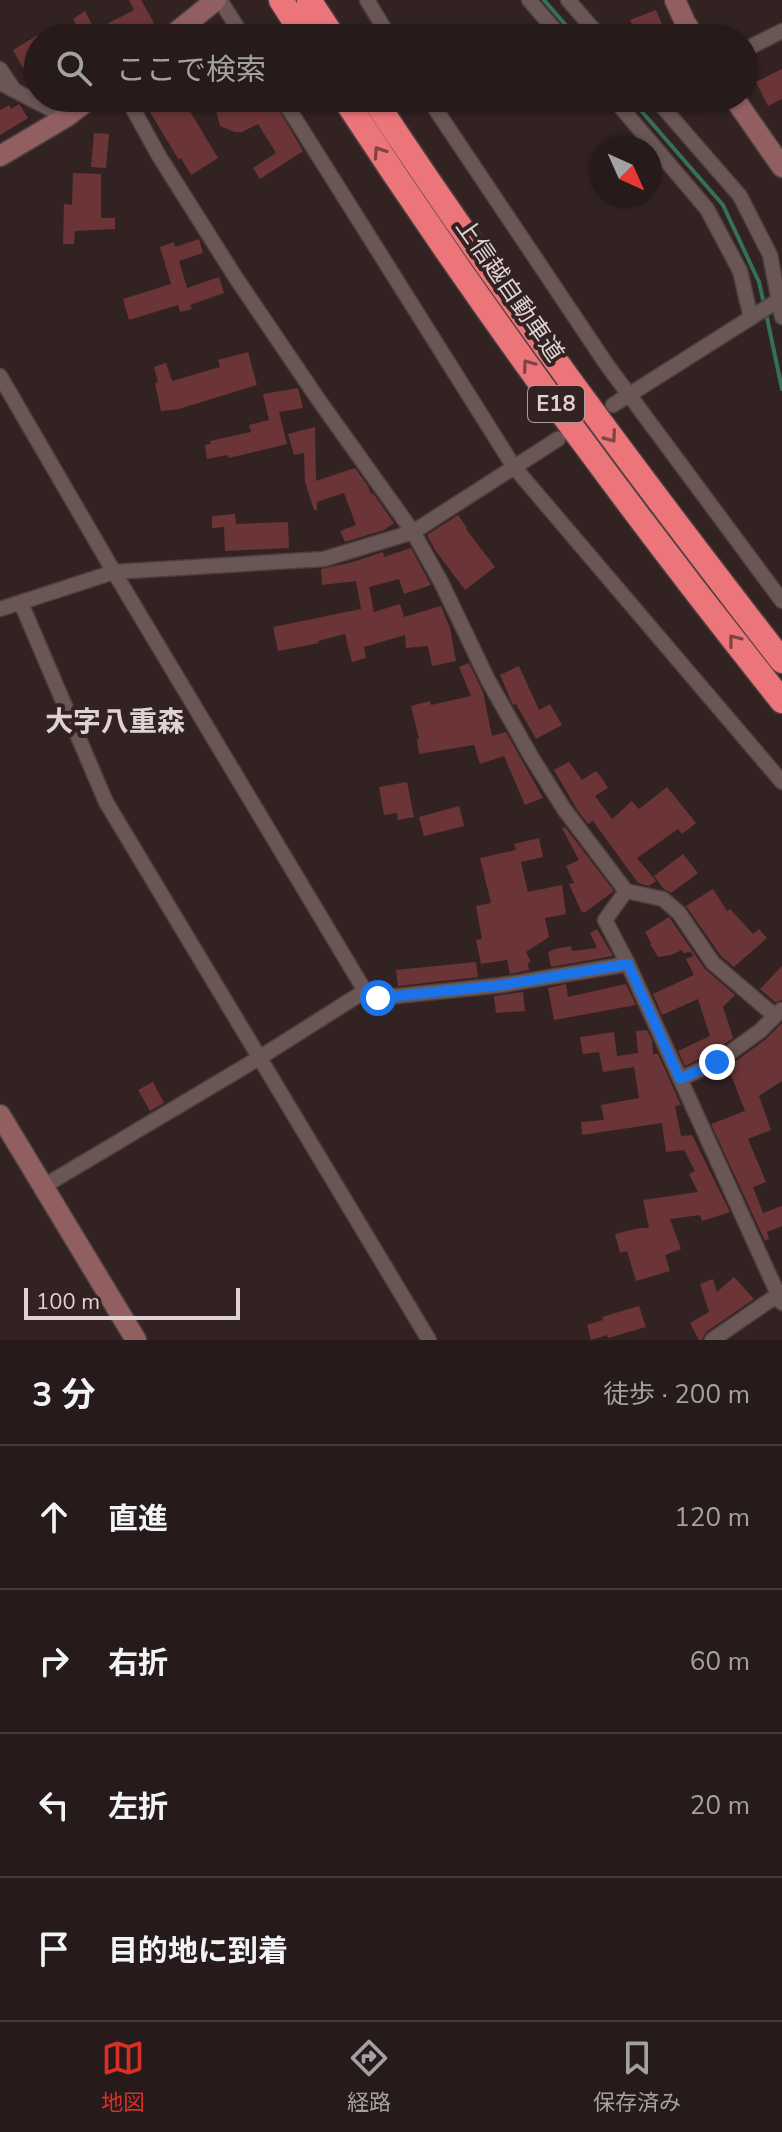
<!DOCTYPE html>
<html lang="ja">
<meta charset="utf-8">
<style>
body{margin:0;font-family:"Nunito Sans","Noto Sans JP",sans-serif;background:#322727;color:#f1f3f6}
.compass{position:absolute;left:590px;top:136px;width:72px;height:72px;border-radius:50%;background:#261a1a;box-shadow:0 2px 6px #0004;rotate:135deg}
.scale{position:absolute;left:24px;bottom:20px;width:216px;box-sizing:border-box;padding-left:8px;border:4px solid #dfd2d2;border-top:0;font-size:22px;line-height:28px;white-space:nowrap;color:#dfd2d2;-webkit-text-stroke:6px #322;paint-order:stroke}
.stop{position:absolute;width:24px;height:24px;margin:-18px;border:6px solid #1a73e8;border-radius:50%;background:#fff}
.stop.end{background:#1a73e8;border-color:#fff;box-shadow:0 2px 8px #0008}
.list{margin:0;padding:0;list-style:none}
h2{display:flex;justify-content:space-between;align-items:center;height:104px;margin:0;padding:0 32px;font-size:34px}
h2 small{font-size:26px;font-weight:400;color:#a4a1a2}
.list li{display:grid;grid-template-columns:52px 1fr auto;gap:24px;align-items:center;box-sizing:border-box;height:144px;padding:0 32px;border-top:2px solid #423839}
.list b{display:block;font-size:30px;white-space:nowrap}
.list em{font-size:26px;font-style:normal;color:#a4a1a2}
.icon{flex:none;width:44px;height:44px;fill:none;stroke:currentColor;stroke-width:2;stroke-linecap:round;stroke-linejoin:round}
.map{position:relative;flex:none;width:782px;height:1340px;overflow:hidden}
.search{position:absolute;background:#261a1a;box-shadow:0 2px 6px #0004;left:24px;right:24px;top:24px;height:88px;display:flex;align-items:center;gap:20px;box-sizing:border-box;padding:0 28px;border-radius:44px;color:#a4a1a2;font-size:30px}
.sheet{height:680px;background:#261a1a}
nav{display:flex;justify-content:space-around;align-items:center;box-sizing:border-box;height:112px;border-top:2px solid #423839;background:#261a1a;font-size:22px;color:#a4a1a2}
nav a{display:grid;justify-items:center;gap:4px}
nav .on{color:#d93025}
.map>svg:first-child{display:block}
</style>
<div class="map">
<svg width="782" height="1340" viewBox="0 0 782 1340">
<rect width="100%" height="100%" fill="#322"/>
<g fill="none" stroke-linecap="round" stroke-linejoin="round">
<!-- stream -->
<path stroke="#347157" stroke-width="4" d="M 544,0 L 577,38
M 630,98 L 723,205 L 759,282 L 764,304
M 766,313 L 782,389"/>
</g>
<!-- building -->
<path fill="#6b3537" d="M 129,0 L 141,0 L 154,23 L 127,38 L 80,38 L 83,36 L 73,19 L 85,11 L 95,30 L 134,10 Z
M 656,10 L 668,38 L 611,38 L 633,27 L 630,20 Z
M 38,35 L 38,60 L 23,68 L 13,50 Z
M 782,69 L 782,99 L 768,106 L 756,82 Z
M 166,98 L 182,98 L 218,158 L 191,175 L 181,158 L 179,160 L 148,109 Z
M 218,98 L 272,98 L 303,151 L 260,179 L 253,168 L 276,153 L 258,124 L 242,132 L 235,132 L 220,126 L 216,111 Z
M 19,104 L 28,118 L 0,135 L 0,110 L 9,105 L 11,109 Z
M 94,133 L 109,134 L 106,168 L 91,167 Z
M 73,173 L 101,174 L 101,218 L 115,218 L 115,229 L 75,231 L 74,244 L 63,244 L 64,204 L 72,205 Z
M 199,239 L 203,253 L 179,261 L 187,288 L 219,277 L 224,293 L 190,305 L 192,309 L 180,312 L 178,305 L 129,320 L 123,299 L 171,284 L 160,247 L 174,242 L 175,247 Z
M 248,352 L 257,385 L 179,409 L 161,411 L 155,383 L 158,382 L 154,367 L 166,363 L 172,381 L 220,367 L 218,360 Z
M 298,388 L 303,408 L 279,412 L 287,444 L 229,458 L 228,455 L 207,459 L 205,445 L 211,444 L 210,441 L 251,432 L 249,425 L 269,420 L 263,394 Z
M 315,427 L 316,481 L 355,468 L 368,486 L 371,494 L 373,493 L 394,523 L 384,530 L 345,542 L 340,531 L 356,525 L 344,493 L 317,502 L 317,510 L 314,510 L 305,482 L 304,453 L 294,455 L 288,434 Z
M 235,514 L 236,524 L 288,522 L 289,548 L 225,551 L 224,527 L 212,528 L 212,516 Z
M 458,515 L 467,528 L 466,529 L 495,567 L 465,590 L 435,550 L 427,535 Z
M 411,548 L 431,585 L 404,594 L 399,579 L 369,587 L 374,612 L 400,604 L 404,617 L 441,606 L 450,628 L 456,661 L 432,666 L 428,646 L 406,648 L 405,635 L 364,647 L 366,658 L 352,662 L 345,634 L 318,641 L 319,643 L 278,651 L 273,627 L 361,609 L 356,581 L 322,585 L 321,569 L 353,562 L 383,552 L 384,557 Z
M 469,663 L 483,692 L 492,736 L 506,732 L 543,798 L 525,805 L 504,756 L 480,764 L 474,745 L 419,754 L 417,739 L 419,738 L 411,706 L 430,701 L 431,705 L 471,696 L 459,667 Z
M 519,666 L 539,710 L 550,704 L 562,725 L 536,739 L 516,704 L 513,705 L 500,675 Z
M 569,762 L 582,780 L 596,771 L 602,778 L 608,788 L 595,796 L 612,819 L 632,801 L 639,809 L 667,787 L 696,823 L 682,834 L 678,829 L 637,858 L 656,881 L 649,886 L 638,883 L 593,821 L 588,824 L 578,811 L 554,770 Z
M 407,782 L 414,817 L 398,820 L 397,813 L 384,815 L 379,787 Z
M 459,806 L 464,826 L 424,836 L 419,817 Z
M 565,827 L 614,891 L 584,913 L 581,911 L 569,884 L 574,883 L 566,866 L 579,860 L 562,828 Z
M 539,838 L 543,857 L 521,862 L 528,892 L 562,885 L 566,914 L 545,918 L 549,937 L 526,952 L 531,962 L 528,963 L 529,970 L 510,974 L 507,960 L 481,964 L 476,940 L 482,939 L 476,906 L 491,903 L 480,858 L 516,850 L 514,844 Z
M 683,854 L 698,873 L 671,893 L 664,889 L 654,876 Z
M 713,889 L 727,911 L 730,909 L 753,934 L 759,929 L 767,938 L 734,967 L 721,956 L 686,906 Z
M 669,917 L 705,969 L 735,995 L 723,1007 L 733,1038 L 712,1053 L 685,1066 L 678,1051 L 710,1036 L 698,999 L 662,1015 L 653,994 L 694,975 L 686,959 L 693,956 L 691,952 L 683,953 L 682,950 L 671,955 L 658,957 L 650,944 L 651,943 L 645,932 Z
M 597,929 L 613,956 L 551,967 L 548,952 L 555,949 L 571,946 L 572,951 L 597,948 L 590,933 Z
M 476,962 L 478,977 L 398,986 L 396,970 Z
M 782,966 L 782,1000 L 775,1002 L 760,989 Z
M 566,984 L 568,997 L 626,984 L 636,1005 L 554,1020 L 548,988 Z
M 523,992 L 525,1011 L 496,1013 L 494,996 Z
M 782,1023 L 782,1081 L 759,1096 L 771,1130 L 748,1139 L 766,1182 L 753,1187 L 763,1213 L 782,1206 L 782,1226 L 767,1232 L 769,1239 L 765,1241 L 711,1124 L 745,1111 L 731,1075 L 728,1076 L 725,1069 L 766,1039 Z
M 647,1030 L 652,1040 L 653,1054 L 658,1054 L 681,1105 L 675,1106 L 681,1136 L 692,1135 L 730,1212 L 702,1221 L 700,1215 L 670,1219 L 681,1249 L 665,1255 L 670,1271 L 636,1281 L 627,1251 L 620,1253 L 615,1234 L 640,1228 L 649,1228 L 643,1200 L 698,1192 L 689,1174 L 695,1171 L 684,1150 L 666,1152 L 662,1123 L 582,1135 L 581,1122 L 604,1120 L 601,1105 L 639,1098 L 634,1067 L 603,1072 L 599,1052 L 583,1054 L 580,1037 L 614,1032 L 617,1056 L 638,1053 L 636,1031 Z
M 153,1082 L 164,1103 L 150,1111 L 138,1090 Z
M 734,1277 L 754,1299 L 706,1332 L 702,1340 L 699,1340 L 690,1323 L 709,1312 L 700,1284 L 713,1279 L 717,1292 Z
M 639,1306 L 646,1327 L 608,1338 L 607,1335 L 591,1340 L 587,1325 L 603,1320 L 602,1317 Z"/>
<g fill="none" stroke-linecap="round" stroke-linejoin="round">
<defs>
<path id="street" d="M 220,0 L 244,38
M 367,0 L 390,38
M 529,0 L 562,38
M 568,0 L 601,38
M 744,50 L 782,31
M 0,69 L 14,90
M 0,83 L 66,117
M 127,98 L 159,156 L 236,278 L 318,399 L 413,532 L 441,582 L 488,680 L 532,758 L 564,809 L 626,891 L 605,920 L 628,964 L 782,1303
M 282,98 L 514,467 L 782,782
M 428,98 L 607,365 L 782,601
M 613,98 L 707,209 L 740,271 L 751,318
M 655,98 L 740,196 L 770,255 L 782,317
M 0,376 L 114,572 L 365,991 L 378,998 L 502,985 L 628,964
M 613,405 L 782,298
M 21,603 L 106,802 L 429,1340
M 0,609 L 114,572 L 324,559 L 413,532 L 558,439
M 626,891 L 663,899 L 679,913 L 713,963 L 775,1016
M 680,1079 L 717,1062 L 760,1031 L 781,1010
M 44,1186 L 259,1058 L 365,991
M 712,1340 L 782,1292"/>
<path id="secondary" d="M 675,0 L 685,22 L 695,38
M 169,38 L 216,0
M 734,98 L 782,167
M 0,156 L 66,117 L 91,98
M 0,1115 L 136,1340"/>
<path id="highway" d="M 281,0 L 305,38
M 309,0 L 334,38
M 344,98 C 480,306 627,507 782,701
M 373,98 C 501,292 640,478 782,661"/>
</defs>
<!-- street casing -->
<use href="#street" stroke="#4d3f3f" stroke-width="17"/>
<!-- secondary casing -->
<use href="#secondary" stroke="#4d3f3f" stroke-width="23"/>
<!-- highway casing -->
<use href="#highway" stroke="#4d3f3f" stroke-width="27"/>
<!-- street -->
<use href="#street" stroke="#6b5656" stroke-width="14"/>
<!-- secondary -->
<use href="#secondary" stroke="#925f61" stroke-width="20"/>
<!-- highway -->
<use href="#highway" stroke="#ec757a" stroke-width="24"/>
</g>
<!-- one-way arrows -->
<defs><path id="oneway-chevron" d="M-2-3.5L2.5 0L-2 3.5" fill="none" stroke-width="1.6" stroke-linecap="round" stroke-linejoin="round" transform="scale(2)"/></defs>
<g stroke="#7d4345">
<use href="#oneway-chevron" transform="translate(379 152) rotate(-124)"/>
<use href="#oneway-chevron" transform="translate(528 365) rotate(-126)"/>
<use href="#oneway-chevron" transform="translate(611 437) rotate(54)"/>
<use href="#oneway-chevron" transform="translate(734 640) rotate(-128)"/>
</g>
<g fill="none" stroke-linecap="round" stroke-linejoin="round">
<!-- route -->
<path stroke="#1a73e8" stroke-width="10" d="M 378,998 L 502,985 L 628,964 L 680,1079 L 717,1062"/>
</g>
<g text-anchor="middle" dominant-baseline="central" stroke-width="8" stroke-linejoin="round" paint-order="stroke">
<!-- shield labels -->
<rect fill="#322" stroke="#ab9d9d" stroke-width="2" x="528" y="386" width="56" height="36" rx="6"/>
<g font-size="22" font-weight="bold" fill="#dfd2d2">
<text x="556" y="404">E18</text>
</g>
<!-- street labels -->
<g font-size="24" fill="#dfd2d2" stroke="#322">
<text transform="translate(510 290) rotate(55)">上信越自動車道</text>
</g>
<!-- quarter labels -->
<g font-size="28" font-weight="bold" fill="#dfd2d2" stroke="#322">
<text x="115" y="722">大字八重森</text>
</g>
</g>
</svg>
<svg class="compass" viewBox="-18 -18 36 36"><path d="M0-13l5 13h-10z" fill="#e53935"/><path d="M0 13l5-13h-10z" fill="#a4a1a2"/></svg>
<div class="scale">100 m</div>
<div class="stop" style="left:378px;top:998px"></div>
<div class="stop end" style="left:717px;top:1062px"></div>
<div class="search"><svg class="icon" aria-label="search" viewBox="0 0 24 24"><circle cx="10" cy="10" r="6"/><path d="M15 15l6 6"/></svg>ここで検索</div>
</div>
<section class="sheet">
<h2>3 分<small>徒歩 · 200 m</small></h2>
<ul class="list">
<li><svg class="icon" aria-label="ahead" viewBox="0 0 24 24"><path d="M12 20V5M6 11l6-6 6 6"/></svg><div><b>直進</b></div><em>120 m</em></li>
<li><svg class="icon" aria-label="right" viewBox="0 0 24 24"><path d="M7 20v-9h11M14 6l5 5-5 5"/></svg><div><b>右折</b></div><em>60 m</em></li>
<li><svg class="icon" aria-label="left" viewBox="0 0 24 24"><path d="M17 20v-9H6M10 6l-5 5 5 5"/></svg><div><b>左折</b></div><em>20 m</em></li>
<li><svg class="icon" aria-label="arrive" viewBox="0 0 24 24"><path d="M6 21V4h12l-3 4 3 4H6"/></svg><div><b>目的地に到着</b></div></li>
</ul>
</section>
<nav>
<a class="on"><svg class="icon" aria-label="map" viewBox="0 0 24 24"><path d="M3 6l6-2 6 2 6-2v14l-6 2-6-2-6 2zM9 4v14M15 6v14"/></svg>地図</a>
<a><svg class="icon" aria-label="directions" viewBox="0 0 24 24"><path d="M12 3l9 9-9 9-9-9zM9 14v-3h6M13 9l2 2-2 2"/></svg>経路</a>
<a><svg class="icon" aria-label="saved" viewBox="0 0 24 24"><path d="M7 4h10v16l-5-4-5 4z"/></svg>保存済み</a>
</nav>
